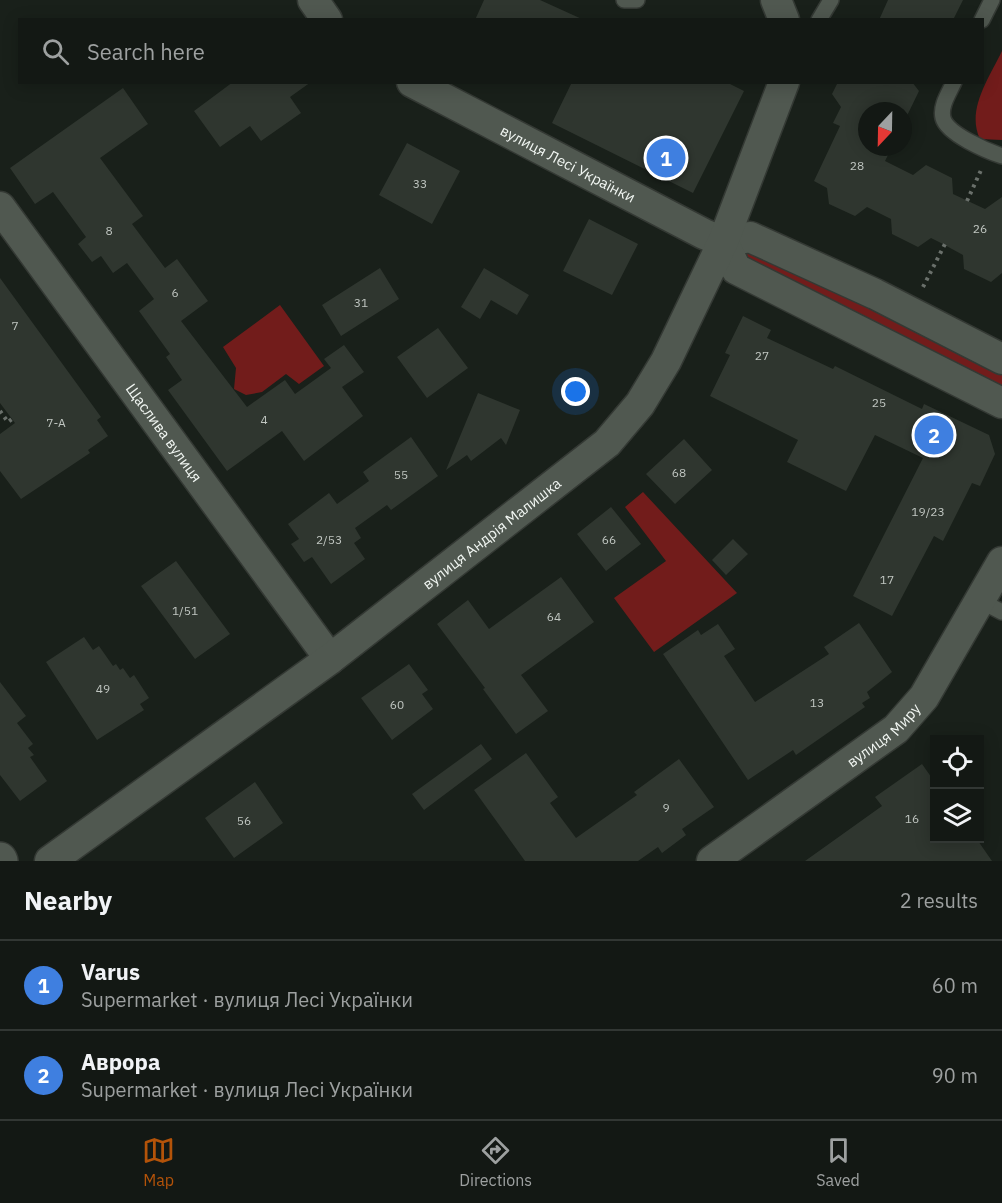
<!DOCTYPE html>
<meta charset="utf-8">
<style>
body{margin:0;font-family:"IBM Plex Sans",sans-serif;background:#1c211d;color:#f1f3f6}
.controls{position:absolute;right:18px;bottom:18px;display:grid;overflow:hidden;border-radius:0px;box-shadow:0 3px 15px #0003}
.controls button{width:54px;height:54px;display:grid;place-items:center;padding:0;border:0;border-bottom:2px solid #323734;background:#131814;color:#f1f3f6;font:30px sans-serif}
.compass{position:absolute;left:858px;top:102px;width:54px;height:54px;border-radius:50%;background:#131814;box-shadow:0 3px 15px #0003;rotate:202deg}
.you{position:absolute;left:576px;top:392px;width:21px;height:21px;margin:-15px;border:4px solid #fff;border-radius:50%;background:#1a73e8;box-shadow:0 0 0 9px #1a73e833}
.badge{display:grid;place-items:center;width:39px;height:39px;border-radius:50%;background:#b45309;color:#fff;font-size:20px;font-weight:700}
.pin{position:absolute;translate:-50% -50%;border:3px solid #fff;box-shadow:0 2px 6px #0006}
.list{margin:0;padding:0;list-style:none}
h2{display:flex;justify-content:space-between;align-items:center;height:78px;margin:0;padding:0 24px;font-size:26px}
h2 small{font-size:20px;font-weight:400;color:#9da0a0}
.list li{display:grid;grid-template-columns:39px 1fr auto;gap:18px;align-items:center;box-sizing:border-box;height:90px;padding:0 24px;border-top:2px solid #323734}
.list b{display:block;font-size:22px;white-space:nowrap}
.list p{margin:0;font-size:20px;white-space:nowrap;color:#9da0a0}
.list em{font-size:20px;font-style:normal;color:#9da0a0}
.icon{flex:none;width:33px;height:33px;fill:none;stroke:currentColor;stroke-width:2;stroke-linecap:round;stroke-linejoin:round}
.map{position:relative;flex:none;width:1002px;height:861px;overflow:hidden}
.search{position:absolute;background:#131814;box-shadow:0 3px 15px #0003;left:18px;right:18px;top:18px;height:66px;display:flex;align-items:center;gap:15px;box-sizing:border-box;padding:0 21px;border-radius:0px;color:#9da0a0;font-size:22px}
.sheet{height:258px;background:#131814}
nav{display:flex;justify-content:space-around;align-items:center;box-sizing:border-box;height:84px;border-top:2px solid #323734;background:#131814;font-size:16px;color:#9da0a0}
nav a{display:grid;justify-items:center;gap:3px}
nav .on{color:#b45309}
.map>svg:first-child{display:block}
</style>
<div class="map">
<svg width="1002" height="861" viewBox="0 0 1002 861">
<rect width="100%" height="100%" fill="#19201a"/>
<!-- green -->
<path fill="#721c1b" d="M 1002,51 L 1002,140 L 980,139 C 966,110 989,78 1002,51 Z
M 750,250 L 1002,371 L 1002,386 L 745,260 L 743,254 Z
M 280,305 L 324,366 L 299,384 L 286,374 L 262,392 L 246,395 L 234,389 L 236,368 L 223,347 Z
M 643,492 L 737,593 L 654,652 L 614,598 L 666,561 L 625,507 Z"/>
<!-- building -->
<path fill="#2f362f" d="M 484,0 L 540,0 L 584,20 L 475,20 Z
M 888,0 L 963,0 L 953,20 L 879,20 Z
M 233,82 L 311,82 L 290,97 L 301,113 L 261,141 L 250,126 L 220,147 L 194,111 Z
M 572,82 L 726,82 L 744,91 L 693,193 L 552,123 Z
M 838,82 L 912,82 L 919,91 L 903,124 L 903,111 L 867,111 L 867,147 L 892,147 L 885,161 L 913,175 L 926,165 L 952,178 L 953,194 L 985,209 L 1002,197 L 1002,273 L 991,282 L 964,269 L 963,255 L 941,243 L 931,238 L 918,247 L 892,234 L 891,219 L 867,207 L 855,216 L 829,204 L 827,188 L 814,181 L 840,126 L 833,123 L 841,107 L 832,94 Z
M 123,88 L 148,124 L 100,158 L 143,216 L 132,224 L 165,268 L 177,259 L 208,301 L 181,321 L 247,407 L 285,380 L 295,394 L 331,368 L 324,359 L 344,345 L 364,372 L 342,387 L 363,416 L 304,461 L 282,431 L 227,471 L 168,390 L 182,380 L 166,357 L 170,354 L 139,311 L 154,299 L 127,263 L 113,273 L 101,256 L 92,262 L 78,244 L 86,237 L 53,192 L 35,204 L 10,168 Z
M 407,143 L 460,171 L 432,224 L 379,195 Z
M 589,219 L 638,244 L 612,295 L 563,271 Z
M 380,268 L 399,299 L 341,336 L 322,305 Z
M 484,268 L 529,295 L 517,315 L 491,300 L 480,319 L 461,307 Z
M 0,278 L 101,417 L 97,420 L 108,436 L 88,450 L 90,453 L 21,499 L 0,471 L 0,434 L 15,423 L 0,403 Z
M 743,316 L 771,330 L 767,338 L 833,369 L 835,366 L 922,409 L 924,404 L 989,435 L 995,454 L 980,486 L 972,483 L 943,541 L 934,536 L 892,616 L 853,596 L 923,458 L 875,435 L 846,491 L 787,462 L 798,440 L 710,396 L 730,355 L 725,353 Z
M 438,328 L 468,368 L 427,398 L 397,357 Z
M 478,393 L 520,410 L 506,445 L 501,438 L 471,461 L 467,455 L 446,470 Z
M 411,437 L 438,476 L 391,510 L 387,505 L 355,528 L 361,538 L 354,543 L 365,559 L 331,584 L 312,557 L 304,562 L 291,544 L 299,539 L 288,524 L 329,493 L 337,504 L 369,481 L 363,472 Z
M 684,439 L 712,470 L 675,504 L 646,474 Z
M 611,507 L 641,544 L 606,571 L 577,534 Z
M 733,539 L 748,554 L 726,575 L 712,560 Z
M 176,561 L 230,634 L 195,659 L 141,586 Z
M 561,577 L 594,622 L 521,675 L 548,711 L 516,734 L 483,689 L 485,688 L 437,624 L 468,600 L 489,629 Z
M 859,623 L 892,672 L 867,692 L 870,698 L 862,703 L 865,707 L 796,755 L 793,750 L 748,780 L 663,654 L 698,630 L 701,635 L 718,624 L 735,649 L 724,656 L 755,702 L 829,654 L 824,647 Z
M 84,637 L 93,650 L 99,646 L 113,666 L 116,664 L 120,670 L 123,668 L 130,678 L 134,675 L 149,698 L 140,704 L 144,710 L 97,740 L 46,662 Z
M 409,664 L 428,690 L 422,694 L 433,709 L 392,740 L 361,698 Z
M 0,682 L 26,716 L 17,723 L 33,744 L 28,748 L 34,755 L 30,757 L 47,781 L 20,801 L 0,775 Z
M 481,744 L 492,759 L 424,810 L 412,794 Z
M 526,753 L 558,797 L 550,803 L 576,838 L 637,795 L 634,792 L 679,759 L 714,807 L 682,829 L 686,835 L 662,853 L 658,847 L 638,861 L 525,861 L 474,790 Z
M 922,764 L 934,781 L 934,838 L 976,838 L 992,861 L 805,861 L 882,806 L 875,797 Z
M 255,782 L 283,823 L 234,858 L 205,818 Z"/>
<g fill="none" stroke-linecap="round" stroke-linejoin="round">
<defs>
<path id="service" d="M 624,0 L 637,0
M 819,20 L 831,0
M 982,20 L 992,0
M 954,82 C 949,93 940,106 943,118 C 947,134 987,151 1002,156
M 979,600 L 1002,612"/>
<g id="minor">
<path d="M 313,0 L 327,20"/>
<path d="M 776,0 L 784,20"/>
<path id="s1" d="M 412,82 L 704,234 L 723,242 L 750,237 L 875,294 L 1002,359"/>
<path id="s2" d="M 0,207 L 330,659"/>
<path d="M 723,242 L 736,269 L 1002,403"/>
<path id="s3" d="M 50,861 L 330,659 L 607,443 L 640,404 L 666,361 L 723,242 L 784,82"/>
<path id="s4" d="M 712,861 L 896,729 L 924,697 L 1002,562"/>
</g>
<path id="tertiary" d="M 0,859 L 1,861"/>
</defs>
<!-- service casing -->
<use href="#service" stroke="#343934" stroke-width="18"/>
<!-- minor casing -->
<use href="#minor" stroke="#343934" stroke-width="33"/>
<!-- tertiary casing -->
<use href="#tertiary" stroke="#343934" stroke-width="36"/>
<!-- path -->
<path stroke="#6a706b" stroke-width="4" stroke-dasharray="3 4.5" stroke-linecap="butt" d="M 967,201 L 982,168
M 923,287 L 945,244
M 0,411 L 8,422 L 12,419"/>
<!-- service -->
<use href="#service" stroke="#505850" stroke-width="15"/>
<!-- minor -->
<use href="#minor" stroke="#505850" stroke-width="30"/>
<!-- tertiary -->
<use href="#tertiary" stroke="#505850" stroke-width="33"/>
</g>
<g text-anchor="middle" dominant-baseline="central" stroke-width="6" stroke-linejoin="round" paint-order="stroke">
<!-- number labels -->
<g font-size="12" fill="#c0c6c1">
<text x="857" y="165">28</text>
<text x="420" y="183">33</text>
<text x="980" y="228">26</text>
<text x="109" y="230">8</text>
<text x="175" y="292">6</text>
<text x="361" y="302">31</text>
<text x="15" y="325">7</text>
<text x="762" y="355">27</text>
<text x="879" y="402">25</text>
<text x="264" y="419">4</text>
<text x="56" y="422">7-А</text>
<text x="679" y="472">68</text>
<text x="401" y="474">55</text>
<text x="928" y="511">19/23</text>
<text x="329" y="539">2/53</text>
<text x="609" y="539">66</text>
<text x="887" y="579">17</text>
<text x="185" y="610">1/51</text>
<text x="554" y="616">64</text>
<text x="103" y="688">49</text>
<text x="817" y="702">13</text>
<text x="397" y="704">60</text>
<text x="666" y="807">9</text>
<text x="912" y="818">16</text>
<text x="244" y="820">56</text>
</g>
<!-- street labels -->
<g font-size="15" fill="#f1f6f2" stroke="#19201a">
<text stroke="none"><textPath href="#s1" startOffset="176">вулиця Лесі Українки</textPath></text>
<text stroke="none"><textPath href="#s2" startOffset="279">Щаслива вулиця</textPath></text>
<text stroke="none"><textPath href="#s3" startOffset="550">вулиця Андрія Малишка</textPath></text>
<text stroke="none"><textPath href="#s4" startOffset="213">вулиця Миру</textPath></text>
</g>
</g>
</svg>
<div class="controls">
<button><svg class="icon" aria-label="locate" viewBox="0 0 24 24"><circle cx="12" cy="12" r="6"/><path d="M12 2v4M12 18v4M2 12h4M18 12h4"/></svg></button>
<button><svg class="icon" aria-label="layers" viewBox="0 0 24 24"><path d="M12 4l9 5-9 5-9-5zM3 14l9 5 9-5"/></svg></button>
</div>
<svg class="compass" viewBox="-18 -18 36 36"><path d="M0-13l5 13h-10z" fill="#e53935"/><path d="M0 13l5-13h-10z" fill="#9da0a0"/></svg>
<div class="you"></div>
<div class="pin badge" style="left:666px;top:158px;background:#3f7fe0">1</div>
<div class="pin badge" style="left:934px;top:435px;background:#3f7fe0">2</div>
<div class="search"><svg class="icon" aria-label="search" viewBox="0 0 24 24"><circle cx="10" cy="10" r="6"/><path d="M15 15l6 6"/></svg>Search here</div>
</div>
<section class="sheet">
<h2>Nearby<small>2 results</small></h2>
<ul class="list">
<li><span class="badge" style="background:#3f7fe0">1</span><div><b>Varus</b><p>Supermarket · вулиця Лесі Українки</p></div><em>60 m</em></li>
<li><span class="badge" style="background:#3f7fe0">2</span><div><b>Аврора</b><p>Supermarket · вулиця Лесі Українки</p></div><em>90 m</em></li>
</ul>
</section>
<nav>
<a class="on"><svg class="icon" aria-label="map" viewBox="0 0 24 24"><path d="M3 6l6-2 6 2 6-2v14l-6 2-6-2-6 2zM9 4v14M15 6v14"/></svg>Map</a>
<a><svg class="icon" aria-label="directions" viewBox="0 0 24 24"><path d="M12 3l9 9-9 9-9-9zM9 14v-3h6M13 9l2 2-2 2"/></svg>Directions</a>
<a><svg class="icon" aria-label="saved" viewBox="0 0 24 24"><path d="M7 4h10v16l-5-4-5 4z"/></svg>Saved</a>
</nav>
